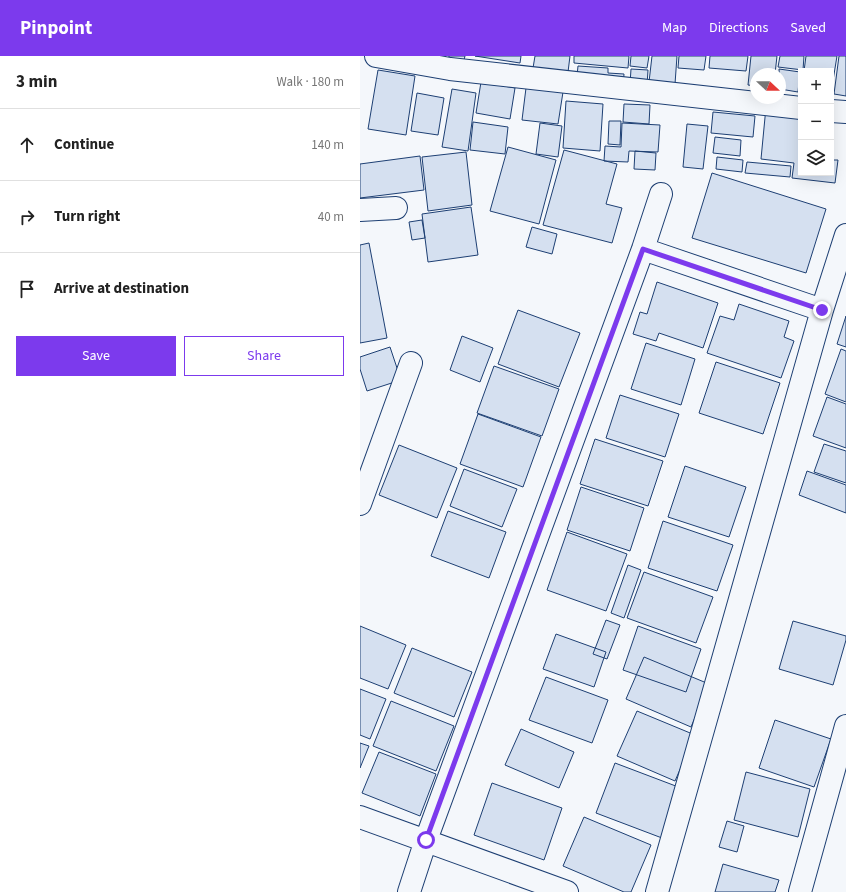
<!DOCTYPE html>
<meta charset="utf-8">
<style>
body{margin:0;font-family:"Source Sans 3",sans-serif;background:#f2f2f2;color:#222}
.controls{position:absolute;right:12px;top:12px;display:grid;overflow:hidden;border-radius:0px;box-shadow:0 4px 16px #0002}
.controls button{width:36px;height:36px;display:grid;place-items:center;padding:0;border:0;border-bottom:1px solid #e0e0e0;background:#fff;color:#222;font:20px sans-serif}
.compass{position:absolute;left:390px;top:12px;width:36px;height:36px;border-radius:50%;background:#fff;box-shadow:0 4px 16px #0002;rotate:112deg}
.stop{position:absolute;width:12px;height:12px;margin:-9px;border:3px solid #7c3aed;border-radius:50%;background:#fff}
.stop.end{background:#7c3aed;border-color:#fff;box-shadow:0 1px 4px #0008}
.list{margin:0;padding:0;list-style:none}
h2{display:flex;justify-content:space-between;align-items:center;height:52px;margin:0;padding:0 16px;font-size:17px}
h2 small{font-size:13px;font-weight:400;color:#767676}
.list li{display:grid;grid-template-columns:26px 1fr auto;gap:12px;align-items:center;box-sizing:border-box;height:72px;padding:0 16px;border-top:1px solid #e0e0e0}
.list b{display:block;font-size:15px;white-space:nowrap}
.list em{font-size:13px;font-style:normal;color:#767676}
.actions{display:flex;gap:8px;padding:12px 16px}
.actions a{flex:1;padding:9px 0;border:1px solid #7c3aed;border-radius:0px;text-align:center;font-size:14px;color:#7c3aed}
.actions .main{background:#7c3aed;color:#fff}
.icon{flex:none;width:22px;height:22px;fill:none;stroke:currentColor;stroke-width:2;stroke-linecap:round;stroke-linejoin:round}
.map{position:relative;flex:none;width:486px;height:836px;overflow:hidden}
header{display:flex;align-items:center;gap:24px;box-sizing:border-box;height:56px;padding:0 20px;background:#7c3aed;color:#fff}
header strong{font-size:19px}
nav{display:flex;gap:22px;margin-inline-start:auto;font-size:14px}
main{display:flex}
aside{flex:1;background:#fff}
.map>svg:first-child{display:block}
</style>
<header>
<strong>Pinpoint</strong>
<nav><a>Map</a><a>Directions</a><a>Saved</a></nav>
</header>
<main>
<aside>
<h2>3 min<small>Walk · 180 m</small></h2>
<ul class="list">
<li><svg class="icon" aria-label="ahead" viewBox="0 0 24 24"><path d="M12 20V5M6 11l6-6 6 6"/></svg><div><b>Continue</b></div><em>140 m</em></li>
<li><svg class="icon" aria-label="right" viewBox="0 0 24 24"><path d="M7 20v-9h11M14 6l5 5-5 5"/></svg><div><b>Turn right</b></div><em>40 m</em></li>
<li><svg class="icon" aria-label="arrive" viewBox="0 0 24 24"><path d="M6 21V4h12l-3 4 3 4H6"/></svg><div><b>Arrive at destination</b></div></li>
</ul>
<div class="actions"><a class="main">Save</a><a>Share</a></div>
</aside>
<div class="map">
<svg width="486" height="836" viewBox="0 0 486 836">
<rect width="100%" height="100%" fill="#f4f7fb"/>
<!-- building -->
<path fill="#d5e0f0" stroke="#1d3f73" d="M 89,0 L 105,0 L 103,8 L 88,5 Z
M 115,0 L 161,0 L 160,7 Z
M 175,0 L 210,0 L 208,16 L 173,12 Z
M 214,0 L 269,0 L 268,12 L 214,7 Z
M 271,0 L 289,0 L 287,12 L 270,10 Z
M 292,0 L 317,0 L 315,28 L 289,26 Z
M 319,0 L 346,0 L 344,14 L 318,12 Z
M 350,0 L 388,0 L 386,15 L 349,12 Z
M 391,0 L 417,0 L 415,18 L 396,18 L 396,30 L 388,29 Z
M 420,0 L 444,0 L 443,14 L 418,11 Z
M 446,0 L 477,0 L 471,37 L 471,15 L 444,15 Z
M 479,0 L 486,0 L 486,40 L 474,38 Z
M 218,10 L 248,12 L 248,17 L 264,18 L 263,30 L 217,20 Z
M 271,13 L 288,14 L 287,29 L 270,28 Z
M 419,13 L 440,16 L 438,36 L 420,33 Z
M 18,14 L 55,20 L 46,79 L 8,73 Z
M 121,26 L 155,32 L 150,63 L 116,57 Z
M 166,32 L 203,36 L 198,68 L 162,64 Z
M 92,33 L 116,37 L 108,95 L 82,91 Z
M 57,37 L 84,42 L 78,79 L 51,75 Z
M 206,45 L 243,48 L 240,95 L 203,92 Z
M 264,48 L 290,49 L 289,68 L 263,66 Z
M 406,51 L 441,55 L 441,117 L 471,117 L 471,104 L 478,104 L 475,127 L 432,122 L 434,107 L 401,103 Z
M 353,56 L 395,60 L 393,81 L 351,77 Z
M 249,65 L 261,65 L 260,89 L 248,88 Z
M 113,66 L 148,71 L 145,98 L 110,94 Z
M 180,67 L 202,70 L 198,101 L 176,98 Z
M 262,67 L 300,69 L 298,96 L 269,95 L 268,106 L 244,105 L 245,90 L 261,91 Z
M 327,68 L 348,70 L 343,113 L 323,111 Z
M 355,81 L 381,84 L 380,100 L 353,97 Z
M 148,91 L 196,104 L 179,168 L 130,155 Z
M 204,94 L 257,108 L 246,148 L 262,152 L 252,187 L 183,169 Z
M 275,95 L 296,97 L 295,114 L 274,113 Z
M 106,96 L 112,149 L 68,155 L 62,101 Z
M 60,100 L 64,134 L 0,142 L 0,108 Z
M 357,101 L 383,104 L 382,116 L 356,113 Z
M 387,106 L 431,110 L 430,121 L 385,117 Z
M 352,117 L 466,153 L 446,217 L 332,182 Z
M 111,151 L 118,199 L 68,206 L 62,158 Z
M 62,164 L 65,182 L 52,184 L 49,166 Z
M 172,171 L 197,178 L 192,198 L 166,191 Z
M 9,187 L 27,282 L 0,287 L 0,189 Z
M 297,226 L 358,247 L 343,292 L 299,277 L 296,285 L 273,278 L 280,256 L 287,258 Z
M 379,248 L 429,265 L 424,281 L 434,285 L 421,322 L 347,297 L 360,260 L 374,264 Z
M 158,254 L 220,277 L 199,331 L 138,308 Z
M 486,260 L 486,291 L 477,288 Z
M 102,280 L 133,292 L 120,326 L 90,314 Z
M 286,287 L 335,303 L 321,349 L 271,333 Z
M 30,291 L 41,324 L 7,335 L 0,313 L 0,301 Z
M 481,293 L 486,295 L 486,346 L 465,338 Z
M 356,306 L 420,327 L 403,378 L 339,357 Z
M 134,310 L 199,333 L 182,380 L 117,357 Z
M 260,339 L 319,358 L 305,401 L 246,382 Z
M 467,341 L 486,348 L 486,392 L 453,380 Z
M 118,358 L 181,381 L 163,431 L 100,408 Z
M 235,383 L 303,405 L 288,450 L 220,428 Z
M 464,388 L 486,395 L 486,427 L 454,416 Z
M 39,389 L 97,412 L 77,462 L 19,439 Z
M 325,410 L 386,431 L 369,481 L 308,461 Z
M 104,413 L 157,433 L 142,471 L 90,450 Z
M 447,415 L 486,429 L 486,457 L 439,439 Z
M 221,431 L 284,452 L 270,495 L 207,474 Z
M 88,455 L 146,476 L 129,522 L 71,500 Z
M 303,465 L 373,489 L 357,535 L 288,512 Z
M 207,476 L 267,498 L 246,555 L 187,534 Z
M 268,509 L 281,514 L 264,562 L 251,557 Z
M 284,516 L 353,541 L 336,587 L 267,562 Z
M 246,564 L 260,569 L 247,603 L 233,598 Z
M 433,565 L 486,580 L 486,584 L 473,629 L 419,613 Z
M 0,570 L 46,589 L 28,633 L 0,622 Z
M 278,570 L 341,593 L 326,636 L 263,614 Z
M 196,578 L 246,596 L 234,631 L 183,613 Z
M 52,592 L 112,616 L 94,661 L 34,637 Z
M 284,601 L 349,628 L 331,671 L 266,643 Z
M 186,621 L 248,644 L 232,687 L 169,664 Z
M 0,633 L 26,643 L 10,683 L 0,679 Z
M 31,645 L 94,670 L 76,715 L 13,690 Z
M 277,655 L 335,679 L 315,725 L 257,700 Z
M 415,664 L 471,683 L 454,731 L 399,712 Z
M 161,673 L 214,696 L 199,732 L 145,709 Z
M 0,687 L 9,690 L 0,712 Z
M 19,696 L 76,718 L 60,760 L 2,737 Z
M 255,707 L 321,732 L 302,782 L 236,757 Z
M 386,716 L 450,733 L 438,781 L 374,764 Z
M 132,727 L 202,752 L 184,804 L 114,779 Z
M 224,761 L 291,789 L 271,836 L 264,836 L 203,810 Z
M 367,765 L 384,770 L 377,796 L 359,791 Z
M 363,808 L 419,824 L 415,836 L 355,836 Z"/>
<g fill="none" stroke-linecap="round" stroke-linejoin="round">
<defs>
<path id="minor" d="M 16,0 L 90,13 L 441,52
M 471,55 L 486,56
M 0,154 L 36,152
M 283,193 L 462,254
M 0,448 L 51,307
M 0,761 L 207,836
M 49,836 L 66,784 L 283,193 L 301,138
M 297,836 L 462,254 L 486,179
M 440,836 L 486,670"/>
</defs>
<!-- minor casing -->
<use href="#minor" stroke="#1d3f73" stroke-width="24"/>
<!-- minor -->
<use href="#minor" stroke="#f4f7fb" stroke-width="22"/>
</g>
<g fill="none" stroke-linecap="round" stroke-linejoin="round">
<!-- route -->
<path stroke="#7c3aed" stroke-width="5" d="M 66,784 L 283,193 L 462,254"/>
</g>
</svg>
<div class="controls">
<button>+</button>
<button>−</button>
<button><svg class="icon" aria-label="layers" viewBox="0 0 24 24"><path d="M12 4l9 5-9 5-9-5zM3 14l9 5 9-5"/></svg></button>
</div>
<svg class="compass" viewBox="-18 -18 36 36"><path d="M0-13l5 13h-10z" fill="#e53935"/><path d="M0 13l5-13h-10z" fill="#767676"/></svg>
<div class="stop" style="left:66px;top:784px"></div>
<div class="stop end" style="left:462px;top:254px"></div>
</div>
</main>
